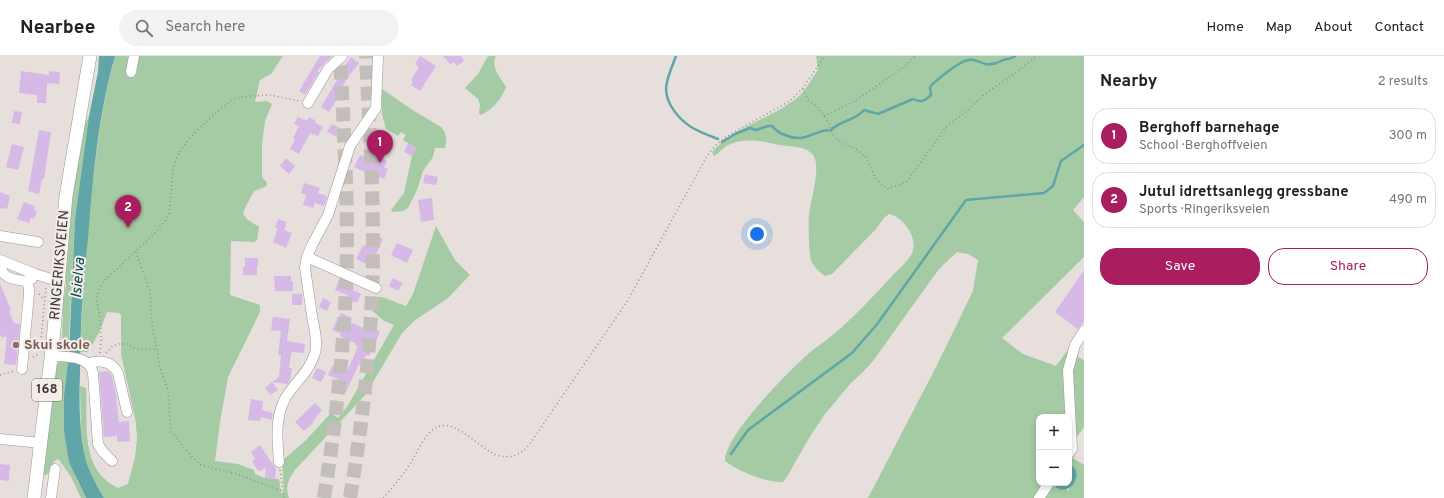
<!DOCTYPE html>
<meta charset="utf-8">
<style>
body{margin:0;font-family:Overpass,sans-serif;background:#f2f2f2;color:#222}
.controls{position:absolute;right:12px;bottom:12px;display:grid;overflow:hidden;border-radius:8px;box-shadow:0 2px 6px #0003}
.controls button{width:36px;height:36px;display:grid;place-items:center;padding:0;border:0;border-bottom:1px solid #e0e0e0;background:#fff;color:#222;font:20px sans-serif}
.you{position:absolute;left:757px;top:178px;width:14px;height:14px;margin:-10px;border:3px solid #fff;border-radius:50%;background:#1a73e8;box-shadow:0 0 0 6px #1a73e833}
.badge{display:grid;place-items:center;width:26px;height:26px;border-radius:50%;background:#aa1e5f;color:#fff;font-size:13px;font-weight:700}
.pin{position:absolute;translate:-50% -33px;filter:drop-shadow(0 1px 2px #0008)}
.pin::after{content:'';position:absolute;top:21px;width:14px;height:12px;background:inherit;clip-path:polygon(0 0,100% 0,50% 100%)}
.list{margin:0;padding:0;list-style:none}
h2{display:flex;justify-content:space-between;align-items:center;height:52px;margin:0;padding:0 16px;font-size:17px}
h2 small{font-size:13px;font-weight:400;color:#767676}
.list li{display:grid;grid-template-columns:26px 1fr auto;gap:12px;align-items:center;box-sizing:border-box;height:56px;margin:0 8px 8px;padding:0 8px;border:1px solid #e0e0e0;border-radius:16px}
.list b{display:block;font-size:15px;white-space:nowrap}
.list p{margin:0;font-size:13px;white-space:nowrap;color:#767676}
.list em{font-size:13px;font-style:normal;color:#767676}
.actions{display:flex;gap:8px;padding:12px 16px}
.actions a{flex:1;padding:9px 0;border:1px solid #aa1e5f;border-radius:16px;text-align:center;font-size:14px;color:#aa1e5f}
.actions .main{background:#aa1e5f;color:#fff}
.icon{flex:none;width:22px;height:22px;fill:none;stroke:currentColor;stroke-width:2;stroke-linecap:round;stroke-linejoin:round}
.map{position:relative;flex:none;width:1084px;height:442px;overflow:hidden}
header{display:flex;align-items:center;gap:24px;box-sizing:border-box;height:56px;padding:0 20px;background:#fff;border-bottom:1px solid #e0e0e0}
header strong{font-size:19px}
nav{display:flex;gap:22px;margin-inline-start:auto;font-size:14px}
.search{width:280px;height:36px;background:#f2f2f2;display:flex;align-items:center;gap:10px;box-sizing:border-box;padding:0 14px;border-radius:22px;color:#767676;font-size:15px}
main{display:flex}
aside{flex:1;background:#fff}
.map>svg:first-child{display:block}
</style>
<header>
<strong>Nearbee</strong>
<div class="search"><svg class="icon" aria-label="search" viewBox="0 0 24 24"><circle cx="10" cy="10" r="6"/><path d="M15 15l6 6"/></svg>Search here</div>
<nav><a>Home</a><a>Map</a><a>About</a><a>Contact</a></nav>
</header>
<main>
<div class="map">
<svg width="1084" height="442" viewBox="0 0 1084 442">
<rect width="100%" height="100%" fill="#e6dfdc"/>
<!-- green -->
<path fill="#a4cba4" d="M 115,0 L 283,0 L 271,18 L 260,24 L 255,46 L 267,45 L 272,48 L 265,65 L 262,89 L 262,119 L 263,123 L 266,125 L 267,130 L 254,135 L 245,152 L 243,158 L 248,164 L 259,171 L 257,184 L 254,186 L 231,185 L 230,239 L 260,249 L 260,256 L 228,321 L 220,366 L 215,405 L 238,408 L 254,414 L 255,418 L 265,422 L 279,423 L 281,437 L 284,436 L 282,405 L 305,385 L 331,357 L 338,362 L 347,351 L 394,269 L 384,265 L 368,251 L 373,241 L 382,241 L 406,250 L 413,238 L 436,170 L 455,204 L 470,219 L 448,242 L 414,265 L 402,277 L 366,338 L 294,415 C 288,425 285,431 289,442 L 104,442 L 97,433 L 85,403 L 81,374 L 80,330 L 86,332 C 88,368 79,413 118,432 L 128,428 L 135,401 L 137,382 L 136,367 L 121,298 L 121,259 L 119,257 L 107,256 L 99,277 L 88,296 L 80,296 C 83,236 87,177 94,117 C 99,78 104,38 115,0 Z
M 488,0 L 496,0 C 490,11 501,22 506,31 C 501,44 493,53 481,59 L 479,57 L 480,49 L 478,43 L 465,32 L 478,18 Z
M 816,0 L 1084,0 L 1084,141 L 1073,154 L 1084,166 L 1084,201 L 1002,282 L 1023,298 L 1056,310 L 1067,295 L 1084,304 L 1084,371 L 1069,392 L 1069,361 L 1039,361 L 1039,427 L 1045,427 L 1035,442 L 868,442 L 936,311 L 973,235 L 978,204 L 968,198 L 957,196 L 939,213 L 873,305 L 863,316 L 851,327 L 825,358 L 809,382 L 788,419 L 783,426 C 766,427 738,415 725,405 C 724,380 789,315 808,298 C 820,288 833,280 844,269 C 861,254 877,236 893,219 C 899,213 907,206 911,199 C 920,184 904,161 889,158 L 884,162 L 876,173 L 832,218 L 825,220 C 819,216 814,211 811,204 C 809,199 808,165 809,159 C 810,145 822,111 813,99 C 805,89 790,91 779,89 C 764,85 743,81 728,89 C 723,92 719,97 714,100 L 712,96 C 734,71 767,64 793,45 C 804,38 810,25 818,14 Z
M 382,33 L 414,55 L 441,71 C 447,77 447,83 445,92 L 435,92 L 433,101 L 423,115 L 417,134 L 408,152 L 403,155 L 393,156 L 391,154 L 404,137 L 412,100 L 416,92 L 403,84 L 406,79 L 401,76 L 398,80 L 386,73 L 382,58 Z
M 89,60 L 75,163 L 68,299 L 65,298 L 62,288 L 63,247 L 66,230 L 66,199 L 68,168 L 83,72 Z
M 61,304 L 68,304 L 64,339 L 64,374 L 77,424 L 86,442 L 81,442 L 71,421 L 60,405 L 58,403 L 54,405 L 50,416 L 46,419 L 42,419 L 55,311 Z
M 1071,401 L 1084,409 L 1084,442 L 1043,442 L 1053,427 L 1056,427 L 1069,435 L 1071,410 L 1069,411 L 1069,404 Z"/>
<!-- water -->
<path fill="#60a5a8" d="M 99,0 L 115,0 C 98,59 93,122 88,183 C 83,227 80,272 80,316 C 79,345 79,373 85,401 C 87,411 98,433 104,442 L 86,442 L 69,406 L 64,374 L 64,339 L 69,297 L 75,163 L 89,60 L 98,16 Z
M 1071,410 C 1084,414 1072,442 1056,431 L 1056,427 L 1069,427 L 1069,411 Z"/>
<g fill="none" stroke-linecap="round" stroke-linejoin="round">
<!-- stream -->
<path stroke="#60a5a8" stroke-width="2.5" d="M 676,0 C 673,8 669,17 667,26 C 665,34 667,43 671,50 C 683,70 697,75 718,83
M 722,86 L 735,78 L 750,72 L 756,74 L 768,70 L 772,70 C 777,75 779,77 785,79 C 806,88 812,74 831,74 C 841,64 855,65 864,54 L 878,58 L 913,43 C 921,47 925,45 931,39 L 930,31 C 936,24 960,5 968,4 C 975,2 979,7 986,8 C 992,9 996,8 1001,5 C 1006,2 1008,5 1015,0
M 731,398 L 748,374 L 852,297 L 878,267 L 966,144 L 1044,137 L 1053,130 L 1061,105 L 1084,89"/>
</g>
<!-- building -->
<path fill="#d7b9e7" d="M 320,0 L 332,0 L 317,15 L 319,16 L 305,39 L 299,35 Z
M 420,0 L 436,10 L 420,35 L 411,29 L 413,26 L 411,24 L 419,11 L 415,8 Z
M 443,0 L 461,0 L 464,5 L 457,10 L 453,6 L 450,8 Z
M 351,1 L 359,7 L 346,24 L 342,32 L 343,33 L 329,56 L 321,51 L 337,24 L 336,23 Z
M 21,15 L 49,19 L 49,15 L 60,16 L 59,28 L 47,27 L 46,47 L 37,47 L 37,39 L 19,37 Z
M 14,55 L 22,56 L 20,68 L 12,67 Z
M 298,61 L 307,65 L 309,61 L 316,65 L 315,67 L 323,71 L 318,80 L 310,77 L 299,98 L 290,93 L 295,83 L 293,82 L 299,70 L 294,68 Z
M 332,68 L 340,72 L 337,81 L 327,76 Z
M 39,74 L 51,76 L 45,117 L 44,123 L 42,123 L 39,138 L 28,135 Z
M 408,87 L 416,92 L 412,100 L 404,96 Z
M 12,88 L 24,91 L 18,114 L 6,111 Z
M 360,99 L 366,102 L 367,100 L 376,104 L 378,100 L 387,105 L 384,111 L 388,113 L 384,123 L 380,121 L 379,123 L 354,111 Z
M 286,102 L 295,110 L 289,118 L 280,110 Z
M 425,118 L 438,121 L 436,129 L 423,127 Z
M 304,127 L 320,132 L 318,137 L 327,140 L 324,150 L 315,147 L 313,152 L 303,149 L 306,139 L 301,137 Z
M 0,136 L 10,140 L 7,153 L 0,152 Z
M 432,142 L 434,164 L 421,166 L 418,144 Z
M 24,146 L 35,150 L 34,154 L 37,155 L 34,163 L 31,162 L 29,167 L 17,163 Z
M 278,163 L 287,166 L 284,174 L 292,177 L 286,192 L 273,186 L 278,172 L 275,171 Z
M 370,177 L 383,183 L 371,210 L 356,203 L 363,189 L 365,190 Z
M 397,187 L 413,194 L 407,207 L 391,199 Z
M 245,202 L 258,202 L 258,210 L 257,210 L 257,219 L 243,219 L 243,211 L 245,211 Z
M 1084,214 L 1084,266 L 1078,273 L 1055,256 Z
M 274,220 L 291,220 L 291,225 L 293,225 L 293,235 L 275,235 Z
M 393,222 L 403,227 L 398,235 L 389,230 Z
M 339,224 L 354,231 L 353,234 L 361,238 L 357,247 L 347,243 L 349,240 L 335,234 Z
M 0,228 L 11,254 L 9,255 L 14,267 L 20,268 L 16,309 L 4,308 L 7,280 L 2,282 L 0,278 Z
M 292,238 L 302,238 L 302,249 L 292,249 Z
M 323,242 L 331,246 L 327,255 L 319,251 Z
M 341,257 L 351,262 L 350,266 L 371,275 L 374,273 L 380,276 L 369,300 L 366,299 L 361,309 L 359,308 L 345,338 L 334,332 L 338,323 L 328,319 L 333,309 L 347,316 L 358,290 L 355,289 L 355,287 L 340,280 L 341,278 L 332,274 Z
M 273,261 L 290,263 L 287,285 L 305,288 L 304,297 L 292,296 L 291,298 L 289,312 L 292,312 L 290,324 L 288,328 L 272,326 L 279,321 L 281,299 L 278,299 L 281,275 L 271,274 Z
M 317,312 L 326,316 L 321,326 L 312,322 Z
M 108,315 L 112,320 L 117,343 L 116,343 L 119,366 L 129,365 L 130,385 L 117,386 L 117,380 L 104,381 L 99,316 Z
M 272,326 L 278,334 L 270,339 L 265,332 Z
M 251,343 L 263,345 L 262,354 L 273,357 L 272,364 L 261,361 L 260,365 L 248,364 Z
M 315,347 L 322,354 L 313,365 L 314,366 L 304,375 L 295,366 Z
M 260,389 L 276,413 L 275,423 L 265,422 L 266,412 L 260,415 L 258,415 L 252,405 L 255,403 L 251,396 Z
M 0,408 L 10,409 L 9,425 L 0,424 Z"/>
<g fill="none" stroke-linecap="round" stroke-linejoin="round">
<!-- highway-tunnel -->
<path stroke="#c4bebb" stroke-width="14" stroke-dasharray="14 7" stroke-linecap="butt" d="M 324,442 C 335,372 343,302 346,231 C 349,154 344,77 340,0
M 350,442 C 364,358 373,273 373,188 C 373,125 369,63 366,0"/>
<defs>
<path id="minor" d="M 131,16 L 134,0
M 308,47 L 328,13 L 342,0
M 0,180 L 38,186
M 307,201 L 376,232
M 0,204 L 35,218 L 58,225
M 2,205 C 1,208 1,212 2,215 C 5,223 25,227 32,223
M 51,300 C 66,301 89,299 93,317 L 98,388 L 103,396 L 112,405
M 88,307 C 101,304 111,305 118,317 L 127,356
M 22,313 L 29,238 L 29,232 L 27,226
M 0,383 L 41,387
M 1069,397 L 1072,393 L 1068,314 L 1075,289 L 1084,275
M 279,406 C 277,383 274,355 290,335 C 300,322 310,313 315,297 C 318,285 314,271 312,260 C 310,244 307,227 305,211 L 307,201 L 312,189 L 328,159 L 350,90 L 376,52 L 378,0
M 51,442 L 55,413
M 1039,442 L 1049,427"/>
<path id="major" d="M 34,442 L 53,285 L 66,140 L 90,0"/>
</defs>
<!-- minor casing -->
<use href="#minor" stroke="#9b9693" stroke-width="11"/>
<!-- major casing -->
<use href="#major" stroke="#9b9693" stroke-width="14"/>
<!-- path -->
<path stroke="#938e8c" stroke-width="1.5" stroke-dasharray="1 3" stroke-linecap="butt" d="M 803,33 L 808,44 L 817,50 L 829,67 L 832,77 L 836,83 L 857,94 L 866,101 L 876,123 L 887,133 L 906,126 L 911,120 L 946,71 L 968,54 L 987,36 L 1014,18 L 1037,0
M 824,60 L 855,45 L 905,10 L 915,0
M 136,196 L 150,236 L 152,267 L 157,293
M 39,238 L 44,244
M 40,293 L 46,231
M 100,297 L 101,284 L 100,260 L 96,243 L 99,233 L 105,224 L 154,178 L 165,165 L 168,159 L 170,151 L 173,114 L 176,103 L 184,89 L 201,70 L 224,50 L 232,44 L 241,41 L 270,39 L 299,45
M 106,297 L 113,290 L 119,288 L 128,288 L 136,293 L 157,293 L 160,312 L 168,334 L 171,375 L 188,397 L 201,409 L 237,418 L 282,435
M 33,301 L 40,297
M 0,319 L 14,315
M 35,341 L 36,325
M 280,414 L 284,442
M 383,442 C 393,431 402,420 410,408 C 419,395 428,365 449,370 C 465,374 481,392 496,399 C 511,403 519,400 529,389 L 628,244 L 707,100 L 715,90 L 727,80 L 790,45 L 802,33 L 825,0"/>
<!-- minor -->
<use href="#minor" stroke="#fff" stroke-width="10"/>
<!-- major -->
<use href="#major" stroke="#fff" stroke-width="13"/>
</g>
<!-- markers -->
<circle fill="#8d6e63" stroke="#f3ece9" stroke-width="1.5" cx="16" cy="289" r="4"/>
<g text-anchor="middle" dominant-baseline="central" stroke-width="4" stroke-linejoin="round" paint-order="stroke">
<!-- shield labels -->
<rect fill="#f3ece9" stroke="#736f6d" stroke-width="1" x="32" y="323" width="30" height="22" rx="3"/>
<g font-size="13" font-weight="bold" fill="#3c3938">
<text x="47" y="334">168</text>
</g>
<!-- street labels -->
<g font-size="14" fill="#3c3938" stroke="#f3ece9">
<text transform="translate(60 209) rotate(-85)">RINGERIKSVEIEN</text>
</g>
<!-- education labels -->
<g font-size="14" font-weight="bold" fill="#785e54" stroke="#f3ece9" text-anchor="start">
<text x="24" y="289">Skui skole</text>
</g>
<!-- water labels -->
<g font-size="15" font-style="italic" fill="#05484a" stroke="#f3ece9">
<text transform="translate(79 222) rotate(-85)">Isielva</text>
</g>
</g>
</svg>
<div class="controls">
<button>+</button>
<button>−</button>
</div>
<div class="you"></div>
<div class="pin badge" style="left:380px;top:107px">1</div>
<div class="pin badge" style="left:128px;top:172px">2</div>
</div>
<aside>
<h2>Nearby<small>2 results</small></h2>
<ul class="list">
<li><span class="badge">1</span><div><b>Berghoff barnehage</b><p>School · Berghoffveien</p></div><em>300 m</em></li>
<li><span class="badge">2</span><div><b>Jutul idrettsanlegg gressbane</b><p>Sports · Ringeriksveien</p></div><em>490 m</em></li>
</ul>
<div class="actions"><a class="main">Save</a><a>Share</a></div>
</aside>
</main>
